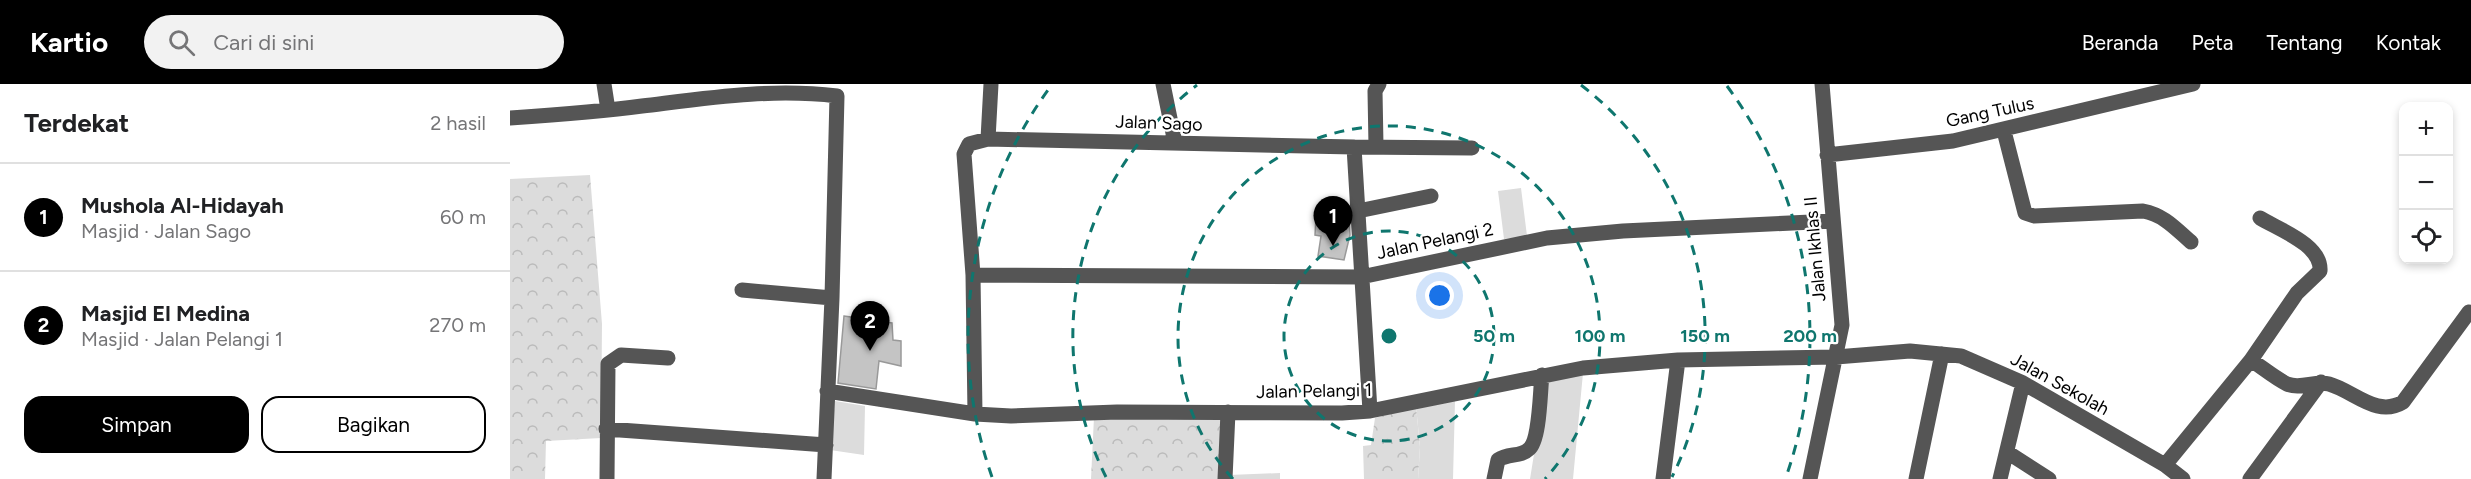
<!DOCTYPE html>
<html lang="id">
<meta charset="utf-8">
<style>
body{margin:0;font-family:Figtree,sans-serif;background:#f2f2f2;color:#202124}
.controls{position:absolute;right:18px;top:18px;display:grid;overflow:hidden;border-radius:12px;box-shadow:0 3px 9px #0003}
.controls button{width:54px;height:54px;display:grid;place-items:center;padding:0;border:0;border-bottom:2px solid #e0e0e0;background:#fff;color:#202124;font:30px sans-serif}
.you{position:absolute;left:930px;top:212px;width:21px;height:21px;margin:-15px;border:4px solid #fff;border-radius:50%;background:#1a73e8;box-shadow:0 0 0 9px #1a73e833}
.badge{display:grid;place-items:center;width:39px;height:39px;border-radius:50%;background:#000;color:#fff;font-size:20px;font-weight:700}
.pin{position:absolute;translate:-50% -50px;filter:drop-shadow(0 2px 3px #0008)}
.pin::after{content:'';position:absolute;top:32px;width:21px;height:18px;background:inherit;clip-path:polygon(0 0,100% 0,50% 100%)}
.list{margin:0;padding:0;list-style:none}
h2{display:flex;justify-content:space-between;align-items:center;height:78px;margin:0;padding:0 24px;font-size:26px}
h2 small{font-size:20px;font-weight:400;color:#757577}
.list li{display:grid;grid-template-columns:39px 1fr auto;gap:18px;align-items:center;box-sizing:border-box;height:108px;padding:0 24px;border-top:2px solid #e0e0e0}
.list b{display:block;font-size:22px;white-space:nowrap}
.list p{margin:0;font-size:20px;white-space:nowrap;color:#757577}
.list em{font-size:20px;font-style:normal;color:#757577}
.actions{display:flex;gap:12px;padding:18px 24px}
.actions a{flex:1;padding:14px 0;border:2px solid #000;border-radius:18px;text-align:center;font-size:21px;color:#000}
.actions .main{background:#000;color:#fff}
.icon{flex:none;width:33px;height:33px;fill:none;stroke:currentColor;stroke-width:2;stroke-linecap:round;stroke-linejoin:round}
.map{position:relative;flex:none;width:1961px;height:395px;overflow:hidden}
header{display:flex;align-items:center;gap:36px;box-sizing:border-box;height:84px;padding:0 30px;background:#000;color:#fff}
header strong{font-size:28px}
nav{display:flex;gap:33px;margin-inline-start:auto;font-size:21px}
.search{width:420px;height:54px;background:#f2f2f2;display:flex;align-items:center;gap:15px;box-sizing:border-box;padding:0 21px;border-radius:33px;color:#757577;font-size:22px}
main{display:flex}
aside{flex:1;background:#fff}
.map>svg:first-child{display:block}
</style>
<header>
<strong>Kartio</strong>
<div class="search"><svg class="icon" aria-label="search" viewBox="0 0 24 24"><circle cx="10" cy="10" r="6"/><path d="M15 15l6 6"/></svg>Cari di sini</div>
<nav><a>Beranda</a><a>Peta</a><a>Tentang</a><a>Kontak</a></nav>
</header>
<main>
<aside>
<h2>Terdekat<small>2 hasil</small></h2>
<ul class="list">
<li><span class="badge">1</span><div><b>Mushola Al-Hidayah</b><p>Masjid · Jalan Sago</p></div><em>60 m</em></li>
<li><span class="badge">2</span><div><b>Masjid El Medina</b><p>Masjid · Jalan Pelangi 1</p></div><em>270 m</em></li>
</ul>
<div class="actions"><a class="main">Simpan</a><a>Bagikan</a></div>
</aside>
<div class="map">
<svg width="1961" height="395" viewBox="0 0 1961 395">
<defs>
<pattern id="forest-crowns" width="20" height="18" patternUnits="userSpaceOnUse" patternTransform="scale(1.5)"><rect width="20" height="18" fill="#dcdcdc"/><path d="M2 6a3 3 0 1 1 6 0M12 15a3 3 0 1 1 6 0" fill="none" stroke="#bbb"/></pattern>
</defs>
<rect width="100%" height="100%" fill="#fff"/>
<!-- green -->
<path fill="#dcdcdc" d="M 1011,104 L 1017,152 L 994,155 L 988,107 Z
M 1073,289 L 1063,395 L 1020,395 L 1036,296 Z
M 325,317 L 355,322 L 354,371 L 320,366 Z
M 945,317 L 943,395 L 908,395 L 910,363 L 906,322 Z
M 770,389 L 770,395 L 719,395 L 719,391 Z"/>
<!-- forest -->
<path fill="url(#forest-crowns)" d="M 80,91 L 92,240 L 91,354 L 36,357 L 35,395 L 0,395 L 0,95 Z
M 906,322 L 910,363 L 908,395 L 854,395 L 853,362 L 861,361 L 865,334 Z
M 584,333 L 711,334 L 710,395 L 581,395 Z"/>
<!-- building -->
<path fill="#c4c4c4" stroke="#999" stroke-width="1.5" d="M 806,132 L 839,137 L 840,151 L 834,176 L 808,172 L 811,152 L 805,151 Z
M 334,232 L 382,239 L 383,256 L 391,257 L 391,282 L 369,277 L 366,305 L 328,299 Z"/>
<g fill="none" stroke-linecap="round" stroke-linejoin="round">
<!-- minor -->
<path stroke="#555" stroke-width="15" d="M 94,0 L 98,26
M 653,0 L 665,59
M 0,34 C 44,31 88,28 132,22 C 198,14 261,4 327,12 L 322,214 L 314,395
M 1494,47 L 1515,129 L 1524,132 L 1633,127 C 1654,131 1665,144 1681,158
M 478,55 L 481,0
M 866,62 L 865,7 L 869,0
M 844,63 L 962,64
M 1317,71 L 1443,57 L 1683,0
M 848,127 L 921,112
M 463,191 L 851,193 L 1037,154 L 1113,147 L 1323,137
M 232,206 L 322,214
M 1741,276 C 1753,284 1765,294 1777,300 C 1791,306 1805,296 1819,300 C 1844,307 1867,334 1893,318 L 1959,228 L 1961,230
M 317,307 L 465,330 L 501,332 L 607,328 L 832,329 L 860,327 L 1073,284 L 1168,276 L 1326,273 L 1400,267 L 1451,272 L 1513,299 L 1655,381 L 1673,395
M 465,330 L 463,191 L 454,70 L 459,60 L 478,55 L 844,63 L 860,327
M 96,345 L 316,361
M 1497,368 L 1539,395
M 1655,381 L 1741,276 L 1787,209 L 1810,187 C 1812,161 1770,146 1750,134
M 97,395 L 98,280 L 111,271 L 158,274
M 715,395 L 718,328
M 984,395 L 988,376 C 998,369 1011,373 1019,365 C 1030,356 1030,307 1032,291
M 1153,395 L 1168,276
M 1300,395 L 1332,241 L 1312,0
M 1406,395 L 1432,270
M 1490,395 L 1513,299
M 1740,395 L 1811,298"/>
</g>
<!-- distance rings -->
<g fill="none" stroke="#0f766e" stroke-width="3" stroke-dasharray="10 8">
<circle cx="879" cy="252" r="105"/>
<path d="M723 395A211 211 0 1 1 1035 395"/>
<path d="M596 393A316 316 0 0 1 687 1M1071 1A316 316 0 0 1 1162 393"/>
<path d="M482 393A421 421 0 0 1 541 2M1217 2A421 421 0 0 1 1276 393"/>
</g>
<g text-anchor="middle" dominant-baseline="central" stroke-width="4.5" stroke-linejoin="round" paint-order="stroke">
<!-- street labels -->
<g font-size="18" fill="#000" stroke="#fff">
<text transform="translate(1480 28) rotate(-12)">Gang Tulus</text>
<text transform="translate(649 39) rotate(2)">Jalan Sago</text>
<text transform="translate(925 157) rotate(-12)">Jalan Pelangi 2</text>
<text transform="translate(1305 165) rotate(-95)">Jalan Ikhlas II</text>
<text transform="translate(1550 300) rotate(29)">Jalan Sekolah</text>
<text transform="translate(804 307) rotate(-1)">Jalan Pelangi 1</text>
</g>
</g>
<circle cx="879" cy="252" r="9" fill="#0f766e" stroke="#fff" stroke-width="3"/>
<g font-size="18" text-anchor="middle" font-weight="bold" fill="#0f766e" stroke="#fff" stroke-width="4.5" stroke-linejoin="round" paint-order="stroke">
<text x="984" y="258">50 m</text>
<text x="1090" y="258">100 m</text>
<text x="1195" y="258">150 m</text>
<text x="1300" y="258">200 m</text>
</g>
</svg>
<div class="controls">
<button>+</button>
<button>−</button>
<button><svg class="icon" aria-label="locate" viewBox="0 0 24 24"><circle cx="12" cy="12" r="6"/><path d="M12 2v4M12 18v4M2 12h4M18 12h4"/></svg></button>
</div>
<div class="you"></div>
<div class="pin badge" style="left:823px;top:162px">1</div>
<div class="pin badge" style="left:360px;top:267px">2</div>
</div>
</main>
